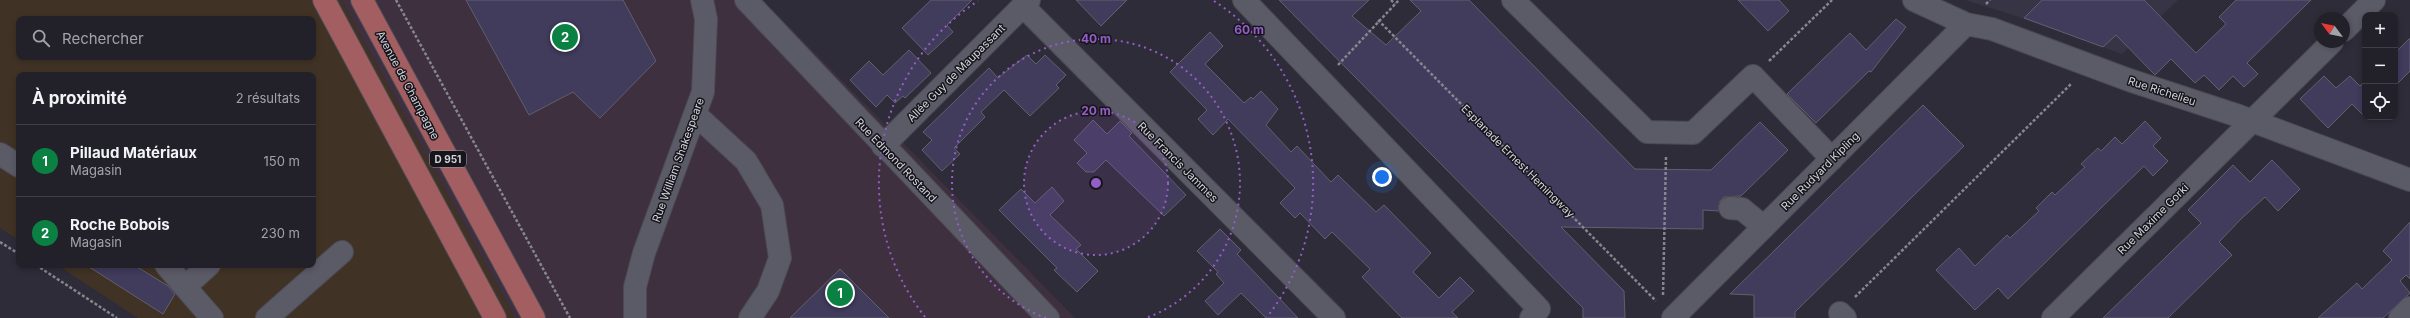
<!DOCTYPE html>
<html lang="fr">
<meta charset="utf-8">
<style>
body{margin:0;font-family:Inter,sans-serif;background:#2a2932;color:#f1f3f6}
.controls{position:absolute;right:12px;top:12px;display:grid;overflow:hidden;border-radius:8px;box-shadow:0 2px 6px #0003}
.controls button{width:36px;height:36px;display:grid;place-items:center;padding:0;border:0;border-bottom:1px solid #3f3e47;background:#22212a;color:#f1f3f6;font:20px sans-serif}
.compass{position:absolute;left:2314px;top:12px;width:36px;height:36px;border-radius:50%;background:#22212a;box-shadow:0 2px 6px #0003;rotate:302deg}
.you{position:absolute;left:1382px;top:177px;width:14px;height:14px;margin:-10px;border:3px solid #fff;border-radius:50%;background:#1a73e8;box-shadow:0 0 0 6px #1a73e833}
.badge{display:grid;place-items:center;width:26px;height:26px;border-radius:50%;background:#0b8043;color:#fff;font-size:13px;font-weight:700}
.pin{position:absolute;translate:-50% -50%;border:2px solid #fff;box-shadow:0 1px 4px #0006}
.list{margin:0;padding:0;list-style:none}
h2{display:flex;justify-content:space-between;align-items:center;height:52px;margin:0;padding:0 16px;font-size:17px}
h2 small{font-size:13px;font-weight:400;color:#a2a3a8}
.list li{display:grid;grid-template-columns:26px 1fr auto;gap:12px;align-items:center;box-sizing:border-box;height:72px;padding:0 16px;border-top:1px solid #3f3e47}
.list b{display:block;font-size:15px;white-space:nowrap}
.list p{margin:0;font-size:13px;white-space:nowrap;color:#a2a3a8}
.list em{font-size:13px;font-style:normal;color:#a2a3a8}
.icon{flex:none;width:22px;height:22px;fill:none;stroke:currentColor;stroke-width:2;stroke-linecap:round;stroke-linejoin:round}
.map{position:relative;flex:none;width:2410px;height:318px;overflow:hidden}
.search{position:absolute;background:#22212a;box-shadow:0 2px 6px #0003;left:16px;top:16px;width:300px;height:44px;display:flex;align-items:center;gap:10px;box-sizing:border-box;padding:0 14px;border-radius:8px;color:#a2a3a8;font-size:15px}
.panel{position:absolute;background:#22212a;box-shadow:0 2px 6px #0003;left:16px;top:72px;width:300px;height:196px;border-radius:8px}
.map>svg:first-child{display:block}
</style>
<div class="map">
<svg width="2410" height="318" viewBox="0 0 2410 318">
<rect width="100%" height="100%" fill="#2e2c38"/>
<!-- commercial -->
<path fill="#3e303e" d="M 341,0 L 763,0 L 1075,318 L 515,318 Z"/>
<!-- industrial -->
<path fill="#403325" fill-rule="evenodd" d="M 0,0 L 341,0 L 515,318 L 138,318 L 57,265 L 313,265 L 313,75 L 19,75 L 19,240 L 0,228 ZM 19,19 L 313,19 L 313,57 L 19,57 Z"/>
<!-- built -->
<path fill="#373446" d="M 1965,0 L 2178,0 L 2122,54 L 2013,15 Z"/>
<!-- building -->
<path fill="#413b5c" stroke="#62606d" d="M 466,0 L 623,0 L 656,61 L 600,118 L 573,92 L 529,115 Z
M 931,0 L 972,0 L 947,25 L 953,32 L 928,55 L 902,28 Z
M 1076,0 L 1127,0 L 1101,26 Z
M 1279,0 L 1369,0 L 1352,16 L 1386,45 L 1421,11 L 1410,0 L 1469,0 L 1635,169 L 1711,170 L 1760,122 L 1788,150 L 1741,196 L 1724,197 L 1720,201 L 1718,211 L 1703,210 L 1703,229 L 1561,227 L 1624,291 L 1625,318 L 1583,318 L 1583,308 Z
M 1738,0 L 1779,0 L 1789,11 L 1768,31 Z
M 2042,0 L 2144,0 L 2196,53 L 2226,24 L 2219,17 L 2236,0 L 2311,0 L 2247,63 L 2258,74 L 2244,87 L 2233,76 L 2219,90 L 2204,75 L 2195,83 L 2171,59 L 2155,75 L 2116,35 L 2103,47 L 2024,18 Z
M 1896,19 L 1906,27 L 1871,72 L 1869,71 L 1816,123 L 1787,94 L 1850,33 L 1866,50 Z
M 1210,32 L 1223,46 L 1205,64 L 1244,103 L 1251,97 L 1253,99 L 1261,91 L 1278,109 L 1266,125 L 1291,152 L 1297,146 L 1331,182 L 1338,175 L 1376,212 L 1384,205 L 1431,253 L 1413,272 L 1439,298 L 1460,277 L 1474,291 L 1452,312 L 1458,318 L 1402,318 L 1362,277 L 1370,269 L 1332,232 L 1325,239 L 1300,213 L 1295,218 L 1280,203 L 1295,188 L 1228,119 L 1213,135 L 1198,119 L 1207,110 L 1170,72 Z
M 2410,38 L 2410,71 L 2395,86 L 2395,53 Z
M 909,50 L 931,73 L 905,98 L 903,96 L 895,103 L 887,95 L 876,107 L 850,80 L 869,61 L 883,75 Z
M 1027,55 L 1036,64 L 1045,55 L 1066,75 L 1056,85 L 1059,88 L 1030,116 L 1004,90 L 981,112 L 985,117 L 954,148 L 960,154 L 942,171 L 922,150 L 932,140 L 923,132 L 989,68 L 998,78 Z
M 2324,76 L 2336,88 L 2350,76 L 2360,86 L 2365,81 L 2365,117 L 2352,104 L 2328,128 L 2300,99 Z
M 1923,105 L 1964,146 L 1795,312 L 1795,318 L 1754,318 L 1754,295 L 1730,294 Z
M 1093,120 L 1107,134 L 1120,121 L 1132,133 L 1129,136 L 1186,195 L 1164,216 L 1106,160 L 1094,172 L 1086,172 L 1077,163 L 1087,153 L 1074,140 Z
M 2145,121 L 2161,138 L 2153,146 L 2168,161 L 2153,176 L 2144,166 L 2008,299 L 1998,288 L 1975,310 L 1936,270 L 1959,248 L 1975,266 L 2007,235 L 2010,238 L 2039,211 L 2036,208 L 2052,192 L 2055,195 L 2085,167 L 2081,164 L 2098,148 L 2101,151 L 2115,137 L 2122,144 Z
M 2272,160 L 2300,189 L 2278,211 L 2265,197 L 2241,219 L 2219,242 L 2232,255 L 2168,318 L 2103,318 L 2201,223 L 2188,210 L 2233,165 L 2250,182 Z
M 1052,187 L 1064,201 L 1050,215 L 1081,245 L 1076,249 L 1098,271 L 1077,292 L 1054,270 L 1057,268 L 999,210 L 1021,189 L 1035,203 Z
M 2410,222 L 2410,279 L 2406,275 L 2400,281 L 2410,293 L 2383,318 L 2318,318 L 2357,283 L 2362,289 L 2392,260 L 2383,251 Z
M 1220,229 L 1241,250 L 1237,254 L 1298,318 L 1266,318 L 1241,293 L 1218,315 L 1205,301 L 1224,283 L 1216,274 L 1218,272 L 1197,251 Z
M 86,265 L 134,265 L 168,286 L 175,294 L 163,314 Z
M 840,269 L 889,318 L 790,318 Z"/>
<g fill="none" stroke-linecap="round" stroke-linejoin="round">
<defs>
<path id="minor" d="M 746,0 L 1048,318
M 1244,0 L 1539,309 L 1531,318
M 1513,0 L 1647,132 L 1693,133 L 1753,76 L 1832,159
M 1914,0 L 1966,24 L 1992,29 L 2129,80 L 2239,116 L 2410,180
M 1023,6 L 1334,318
M 2344,30 L 2374,0
M 695,114 L 746,161 L 772,205 L 780,258 L 768,291 L 750,318
M 883,146 L 1029,0
M 0,154 L 19,166
M 1730,208 L 1742,209 L 1764,227
M 166,265 L 212,318
M 185,287 L 209,265
M 1840,313 L 1845,318
M 267,318 L 342,252
M 635,318 L 635,287 L 644,253 L 703,92 L 706,19 L 702,0
M 1673,318 L 1966,24
M 2053,318 L 2332,42
M 2400,318 L 2410,308"/>
<path id="major" d="M 324,0 L 495,318
M 362,0 L 534,318"/>
</defs>
<!-- minor casing -->
<use href="#minor" stroke="#4b4a53" stroke-width="24"/>
<!-- major casing -->
<use href="#major" stroke="#4b4a53" stroke-width="24"/>
<!-- path -->
<path stroke="#878690" stroke-width="2.5" stroke-dasharray="3 2" stroke-linecap="butt" d="M 396,0 L 570,318
M 1391,0 L 1395,4
M 1986,4 L 1990,0
M 1378,20 L 1656,301
M 1769,61 L 1832,0
M 1338,65 L 1399,0
M 0,242 L 19,254
M 36,265 L 117,318
M 1663,295 L 1666,156
M 1855,297 L 2071,84"/>
<!-- minor -->
<use href="#minor" stroke="#5b5a67" stroke-width="22"/>
<!-- major -->
<use href="#major" stroke="#a25e60" stroke-width="22"/>
</g>
<!-- distance rings -->
<circle cx="1096" cy="183" r="72" fill="#955ec7" fill-opacity=".12"/>
<g fill="none" stroke="#955ec7" stroke-width="2" stroke-dasharray="2 4">
<circle cx="1096" cy="183" r="72"/>
<path d="M1046 318A144 144 0 1 1 1146 318"/>
<path d="M925 317A217 217 0 0 1 978 1M1214 1A217 217 0 0 1 1267 317"/>
</g>
<g text-anchor="middle" dominant-baseline="central" stroke-width="3" stroke-linejoin="round" paint-order="stroke">
<!-- shield labels -->
<rect fill="#16151b" stroke="#9a9aa1" stroke-width="1" x="430" y="151" width="36" height="16" rx="3"/>
<g font-size="10" font-weight="bold" fill="#d3d3da">
<text x="448" y="159">D 951</text>
</g>
<!-- street labels -->
<g font-size="11" fill="#d3d3da" stroke="#16151b">
<text transform="translate(956 73) rotate(-45)">Allée Guy de Maupassant</text>
<text transform="translate(408 85) rotate(62)">Avenue de Champagne</text>
<text transform="translate(2162 91) rotate(18)">Rue Richelieu</text>
<text transform="translate(678 160) rotate(-70)">Rue William Shakespeare</text>
<text transform="translate(896 160) rotate(46)">Rue Edmond Rostand</text>
<text transform="translate(1518 161) rotate(45)">Esplanade Ernest Hemingway</text>
<text transform="translate(1178 162) rotate(45)">Rue Francis Jammes</text>
<text transform="translate(1820 171) rotate(-45)">Rue Rudyard Kipling</text>
<text transform="translate(2153 219) rotate(-45)">Rue Maxime Gorki</text>
</g>
</g>
<circle cx="1096" cy="183" r="6" fill="#955ec7" stroke="#16151b" stroke-width="2"/>
<g font-size="12" text-anchor="middle" font-weight="bold" fill="#955ec7" stroke="#16151b" stroke-width="3" stroke-linejoin="round" paint-order="stroke">
<text x="1249" y="34">60 m</text>
<text x="1096" y="43">40 m</text>
<text x="1096" y="115">20 m</text>
</g>
</svg>
<div class="controls">
<button>+</button>
<button>−</button>
<button><svg class="icon" aria-label="locate" viewBox="0 0 24 24"><circle cx="12" cy="12" r="6"/><path d="M12 2v4M12 18v4M2 12h4M18 12h4"/></svg></button>
</div>
<svg class="compass" viewBox="-18 -18 36 36"><path d="M0-13l5 13h-10z" fill="#e53935"/><path d="M0 13l5-13h-10z" fill="#a2a3a8"/></svg>
<div class="you"></div>
<div class="pin badge" style="left:840px;top:293px">1</div>
<div class="pin badge" style="left:565px;top:37px">2</div>
<div class="search"><svg class="icon" aria-label="search" viewBox="0 0 24 24"><circle cx="10" cy="10" r="6"/><path d="M15 15l6 6"/></svg>Rechercher</div>
<section class="panel">
<h2>À proximité<small>2 résultats</small></h2>
<ul class="list">
<li><span class="badge">1</span><div><b>Pillaud Matériaux</b><p>Magasin</p></div><em>150 m</em></li>
<li><span class="badge">2</span><div><b>Roche Bobois</b><p>Magasin</p></div><em>230 m</em></li>
</ul>
</section>
</div>
